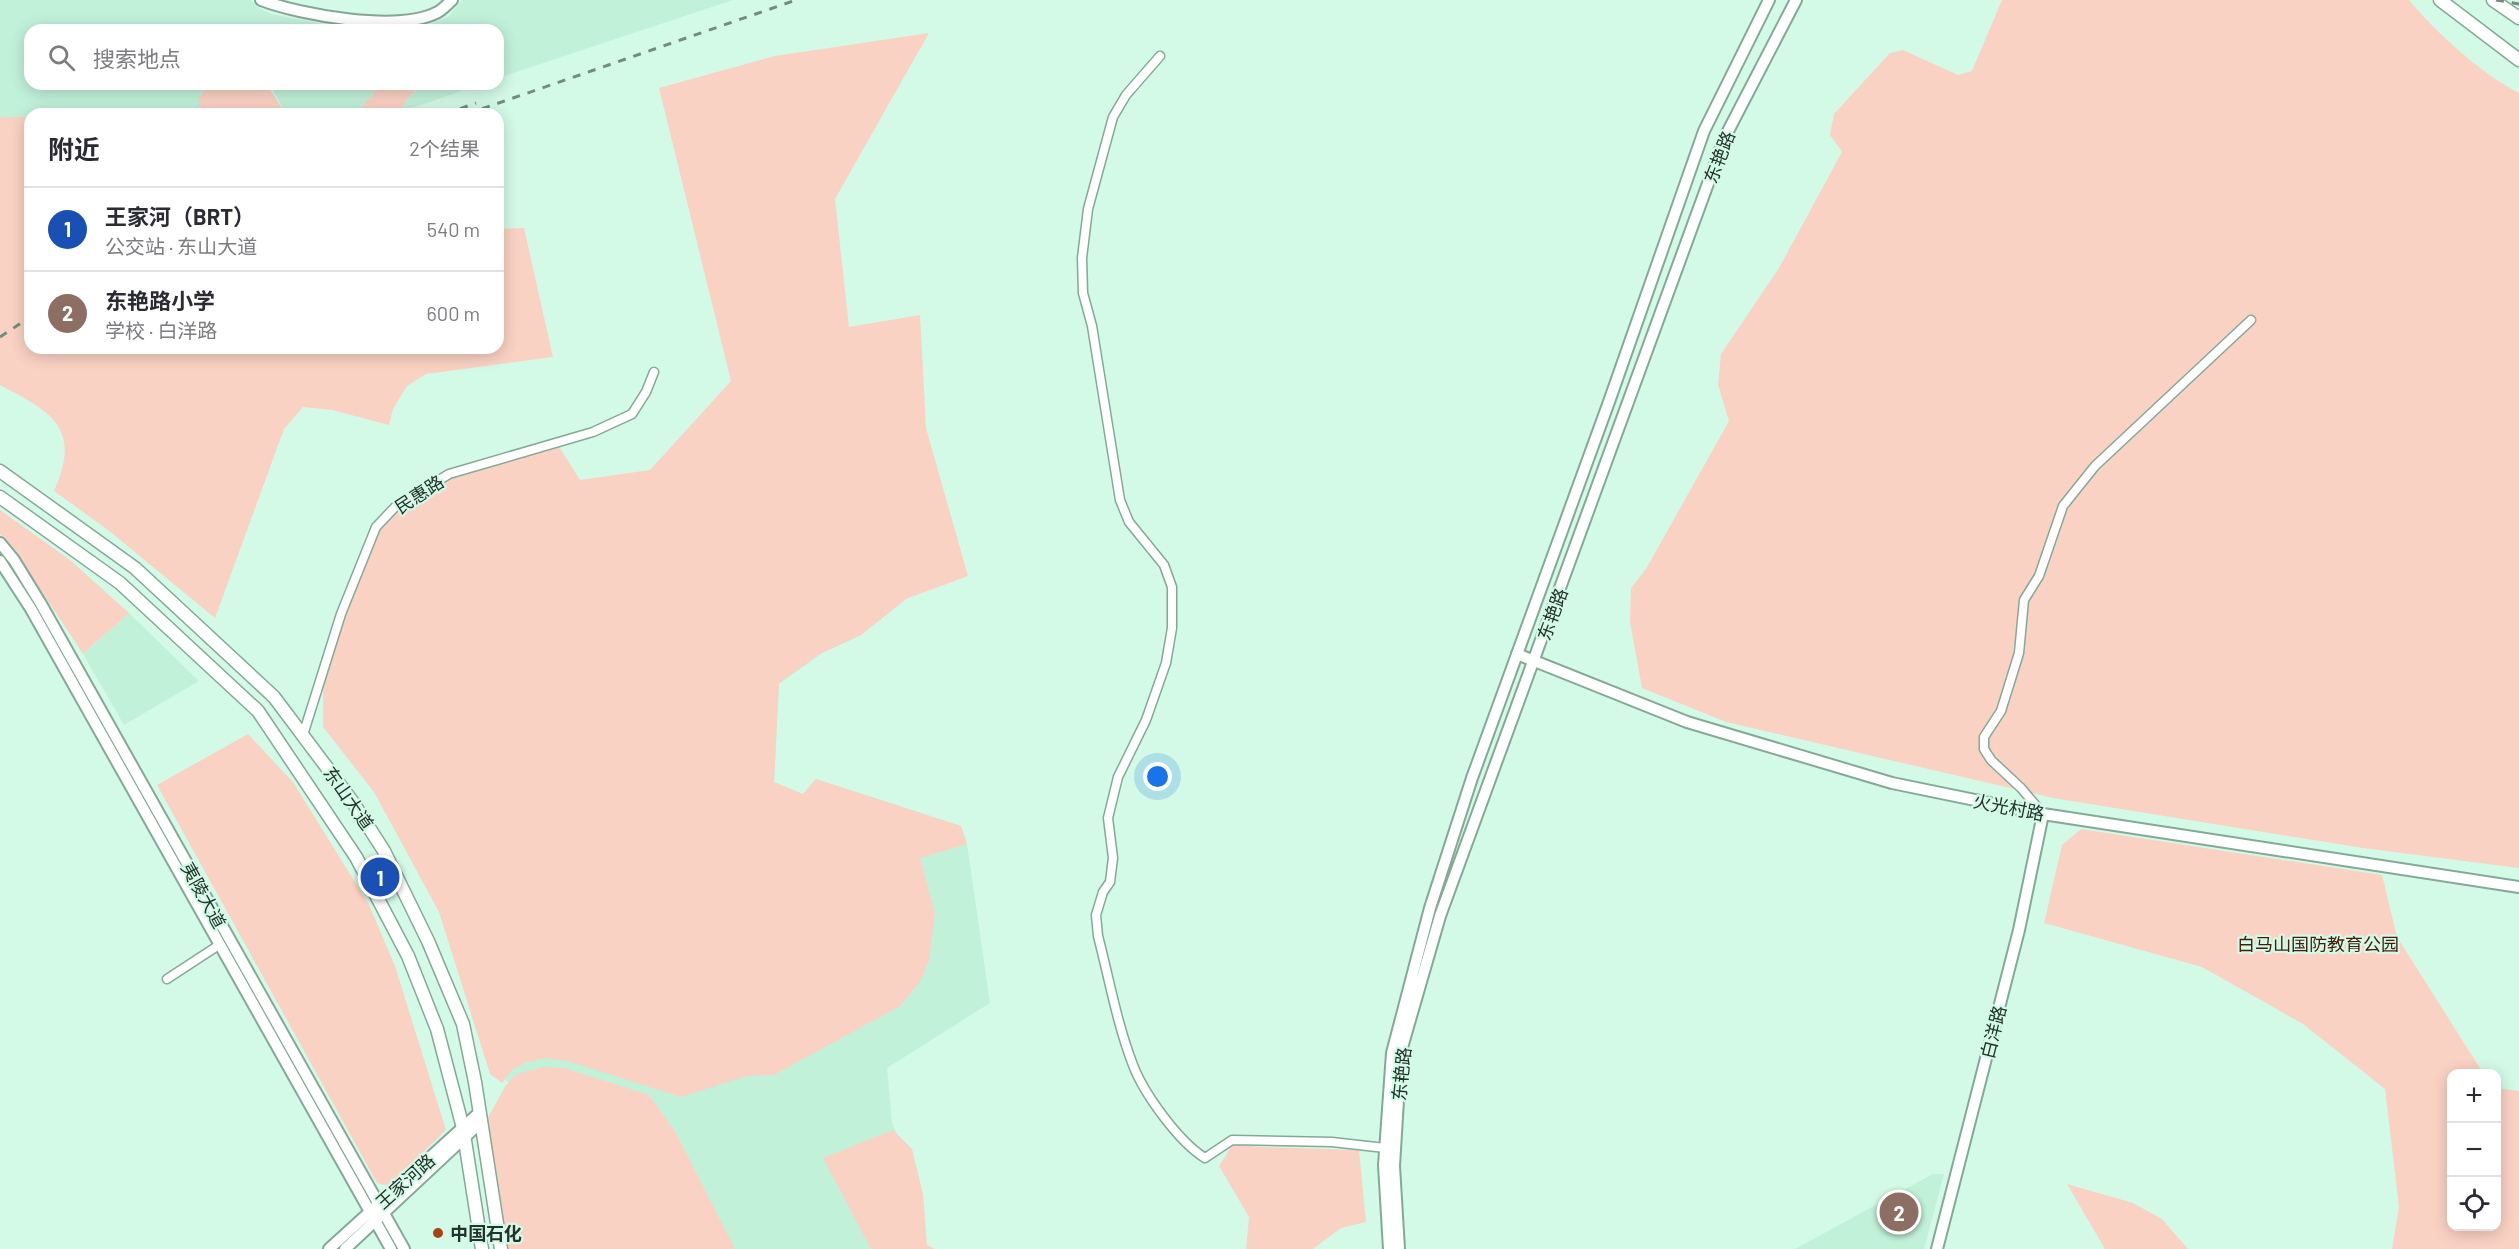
<!DOCTYPE html>
<html lang="zh">
<meta charset="utf-8">
<style>
body{margin:0;font-family:Barlow,"Noto Sans SC",sans-serif;background:#f7f7f7;color:#2b2b33}
.controls{position:absolute;right:18px;bottom:18px;display:grid;overflow:hidden;border-radius:12px;box-shadow:0 3px 15px #0003}
.controls button{width:54px;height:54px;display:grid;place-items:center;padding:0;border:0;border-bottom:2px solid #e1e1e2;background:#fff;color:#2b2b33;font:30px sans-serif}
.you{position:absolute;left:1158px;top:777px;width:21px;height:21px;margin:-15px;border:4px solid #fff;border-radius:50%;background:#1a73e8;box-shadow:0 0 0 9px #1a73e833}
.badge{display:grid;place-items:center;width:39px;height:39px;border-radius:50%;background:#a84316;color:#fff;font-size:20px;font-weight:700}
.pin{position:absolute;translate:-50% -50%;border:3px solid #fff;box-shadow:0 2px 6px #0006}
.list{margin:0;padding:0;list-style:none}
h2{display:flex;justify-content:space-between;align-items:center;height:78px;margin:0;padding:0 24px;font-size:26px}
h2 small{font-size:20px;font-weight:400;color:#7c7c81}
.list li{display:grid;grid-template-columns:39px 1fr auto;gap:18px;align-items:center;box-sizing:border-box;height:84px;padding:0 24px;border-top:2px solid #e1e1e2}
.list b{display:block;font-size:22px;white-space:nowrap}
.list p{margin:0;font-size:20px;white-space:nowrap;color:#7c7c81}
.list em{font-size:20px;font-style:normal;color:#7c7c81}
.icon{flex:none;width:33px;height:33px;fill:none;stroke:currentColor;stroke-width:2;stroke-linecap:round;stroke-linejoin:round}
.map{position:relative;flex:none;width:2519px;height:1249px;overflow:hidden}
.search{position:absolute;background:#fff;box-shadow:0 3px 15px #0003;left:24px;top:24px;width:480px;height:66px;display:flex;align-items:center;gap:15px;box-sizing:border-box;padding:0 21px;border-radius:18px;color:#7c7c81;font-size:22px}
.panel{position:absolute;background:#fff;box-shadow:0 3px 15px #0003;left:24px;top:108px;width:480px;height:246px;border-radius:18px}
.map>svg:first-child{display:block}
</style>
<div class="map">
<svg width="2519" height="1249" viewBox="0 0 2519 1249">
<rect width="100%" height="100%" fill="#d3fae7"/>
<!-- built -->
<path fill="#c2f1da" d="M 0,0 L 251,0 L 257,7 L 272,14 L 333,26 L 377,30 L 30,30 L 30,84 L 231,84 L 207,86 L 199,98 L 199,114 L 30,114 L 30,117 L 0,118 Z
M 462,0 L 733,0 L 498,78 L 498,30 L 425,30 L 423,27 L 448,17 Z
M 264,84 L 382,84 L 355,114 L 286,114 L 273,90 Z
M 422,84 L 481,84 L 401,112 L 406,100 Z
M 906,599 L 861,635 L 822,653 L 779,684 L 774,782 L 803,794 L 816,779 L 961,826 L 967,844 L 990,1003 L 887,1068 L 892,1123 L 923,1194 L 914,1224 L 919,1249 L 598,1249 L 563,1123 L 487,1066 L 545,825 Z
M 129,613 L 199,681 L 124,725 L 83,654 Z
M 1933,1174 L 1944,1174 L 1924,1249 L 1795,1249 Z"/>
<!-- green -->
<path fill="#fad2c3" d="M 2002,0 L 2409,0 C 2438,34 2479,72 2519,93 L 2519,868 L 2363,848 L 2053,798 L 1726,722 L 1642,688 L 1630,622 L 1631,588 L 1646,569 L 1729,421 L 1718,385 L 1721,354 L 1779,268 L 1842,152 L 1830,135 L 1834,114 L 1890,53 L 1903,50 L 1958,75 L 1972,71 Z
M 929,33 L 835,199 L 849,327 L 920,315 L 926,428 L 968,576 L 906,599 L 861,635 L 822,653 L 779,683 L 774,782 L 803,794 L 816,779 L 961,826 L 967,844 L 920,858 L 935,914 L 929,961 L 919,983 L 900,1006 L 774,1075 L 747,1076 L 681,1097 L 568,1061 L 545,1058 L 525,1063 L 513,1069 L 502,1083 L 490,1074 L 439,912 L 374,792 L 323,727 L 323,671 L 376,527 L 396,506 L 449,474 L 556,442 L 580,480 L 650,470 L 731,381 L 659,88 L 775,56 Z
M 231,84 C 274,84 263,81 286,114 L 199,114 L 199,98 L 207,86 Z
M 382,84 L 422,84 L 406,100 L 402,114 L 355,114 Z
M 3,117 L 30,117 L 30,348 L 498,348 L 498,229 L 524,228 L 553,357 L 426,374 L 407,386 L 393,409 L 389,425 L 332,410 L 303,407 L 284,429 L 215,618 L 108,530 L 54,491 C 82,428 52,412 0,385 L 0,118 Z
M 0,510 L 70,560 L 129,613 L 83,654 L 17,554 L 0,534 Z
M 248,734 L 293,782 L 369,905 L 395,966 L 446,1130 L 388,1186 L 377,1183 L 157,785 Z
M 2081,829 L 2382,875 L 2397,937 L 2483,1073 L 2452,1074 L 2452,1226 L 2496,1226 L 2497,1088 L 2519,1091 L 2519,1249 L 2392,1249 L 2399,1207 L 2385,1089 L 2303,1024 L 2202,967 L 2044,923 L 2062,845 Z
M 544,1067 L 564,1068 L 649,1095 L 676,1133 L 735,1249 L 504,1249 L 485,1123 L 506,1085 L 517,1074 Z
M 893,1130 L 912,1149 L 923,1194 L 927,1245 L 935,1249 L 871,1249 L 823,1158 Z
M 1233,1144 L 1261,1147 L 1359,1150 L 1366,1222 L 1341,1228 L 1313,1249 L 1246,1249 L 1249,1217 L 1219,1166 Z
M 2067,1184 L 2133,1203 L 2162,1219 L 2188,1249 L 2105,1249 Z"/>
<g fill="none" stroke-linecap="round" stroke-linejoin="round">
<defs>
<path id="minor" d="M 1160,56 L 1126,95 L 1113,117 L 1088,209 L 1082,258 L 1083,293 L 1092,326 L 1120,500 L 1129,522 L 1164,565 L 1172,587 L 1172,628 L 1166,663 L 1146,720 L 1118,777 L 1108,818 L 1113,858 L 1110,882 L 1103,892 L 1096,915 L 1098,936 C 1109,978 1117,1024 1133,1065 C 1144,1094 1179,1142 1205,1158 L 1232,1140 L 1332,1142 L 1385,1148
M 303,735 L 341,614 L 376,527 L 396,506 L 449,474 L 593,432 L 632,414 L 646,392 L 654,372
M 2043,814 L 2021,788 L 1991,760 L 1984,749 L 1984,737 L 2001,711 L 2019,653 L 2024,600 L 2039,576 L 2063,506 L 2095,466 L 2251,320
M 167,979 L 219,945"/>
<path id="tertiary" d="M 261,0 C 301,15 398,33 438,12 C 443,9 448,4 452,0
M 1517,654 L 1687,722 L 1892,783 L 2043,814 L 2519,887
M 329,1249 L 480,1112
M 345,1249 L 481,1122
M 1937,1249 L 2019,930 L 2043,814"/>
<path id="secondary" d="M 0,543 L 14,560 L 41,604 L 404,1249
M 0,561 L 31,609 L 391,1249
M 1389,1249 L 1384,1165 L 1392,1053 L 1430,908 L 1472,778 L 1610,399 L 1704,131 L 1769,0
M 1399,1249 L 1394,1166 L 1401,1051 L 1440,916 L 1725,137 L 1796,0"/>
<path id="primary" d="M 2440,0 L 2519,60
M 2493,0 L 2519,18
M 0,471 L 135,568 L 274,697 L 352,801 L 384,851 L 428,941 L 463,1024 L 475,1082 L 501,1249
M 0,497 L 120,583 L 258,711 L 356,857 L 408,956 L 437,1029 L 463,1128 L 482,1249"/>
</defs>
<!-- minor casing -->
<use href="#minor" stroke="#84a997" stroke-width="11"/>
<!-- tertiary casing -->
<use href="#tertiary" stroke="#84a997" stroke-width="14"/>
<!-- secondary casing -->
<use href="#secondary" stroke="#84a997" stroke-width="14"/>
<!-- primary casing -->
<use href="#primary" stroke="#84a997" stroke-width="15"/>
<!-- minor -->
<use href="#minor" stroke="#fff" stroke-width="8"/>
<!-- tertiary -->
<use href="#tertiary" stroke="#fff" stroke-width="10"/>
<!-- secondary -->
<use href="#secondary" stroke="#fff" stroke-width="10"/>
<!-- primary -->
<use href="#primary" stroke="#fff" stroke-width="12"/>
<!-- rail -->
<path stroke="#728c80" stroke-width="3" stroke-dasharray="8 8" stroke-linecap="butt" d="M 2496,0 L 2519,4
M 445,114 L 476,103
M 467,114 L 796,0
M 0,337 L 30,317"/>
</g>
<!-- markers -->
<circle fill="#a84316" stroke="#d3fae7" stroke-width="2" cx="438" cy="1233" r="6"/>
<g text-anchor="middle" dominant-baseline="central" stroke-width="4.5" stroke-linejoin="round" paint-order="stroke">
<!-- street labels -->
<g font-size="18" fill="#23322b" stroke="#d3fae7">
<text transform="translate(1719 157) rotate(-69)">东艳路</text>
<text transform="translate(419 494) rotate(-33)">民惠路</text>
<text transform="translate(1552 614) rotate(-70)">东艳路</text>
<text transform="translate(349 798) rotate(55)">东山大道</text>
<text transform="translate(2009 807) rotate(11)">火光村路</text>
<text transform="translate(204 895) rotate(61)">夷陵大道</text>
<text transform="translate(1993 1032) rotate(-76)">白洋路</text>
<text transform="translate(1401 1074) rotate(-84)">东艳路</text>
<text transform="translate(405 1181) rotate(-42)">王家河路</text>
</g>
<!-- park labels -->
<g font-size="18" fill="#471b0a" stroke="#d3fae7">
<text x="2318" y="944">白马山国防教育公园</text>
</g>
<!-- poi labels -->
<g font-size="18" font-weight="bold" fill="#23322b" stroke="#d3fae7" text-anchor="start">
<text x="450" y="1233">中国石化</text>
</g>
</g>
</svg>
<div class="controls">
<button>+</button>
<button>−</button>
<button><svg class="icon" aria-label="locate" viewBox="0 0 24 24"><circle cx="12" cy="12" r="6"/><path d="M12 2v4M12 18v4M2 12h4M18 12h4"/></svg></button>
</div>
<div class="you"></div>
<div class="pin badge" style="left:380px;top:877px;background:#1a4fb4">1</div>
<div class="pin badge" style="left:1899px;top:1212px;background:#8d6e63">2</div>
<div class="search"><svg class="icon" aria-label="search" viewBox="0 0 24 24"><circle cx="10" cy="10" r="6"/><path d="M15 15l6 6"/></svg>搜索地点</div>
<section class="panel">
<h2>附近<small>2个结果</small></h2>
<ul class="list">
<li><span class="badge" style="background:#1a4fb4">1</span><div><b>王家河（BRT）</b><p>公交站 · 东山大道</p></div><em>540 m</em></li>
<li><span class="badge" style="background:#8d6e63">2</span><div><b>东艳路小学</b><p>学校 · 白洋路</p></div><em>600 m</em></li>
</ul>
</section>
</div>
